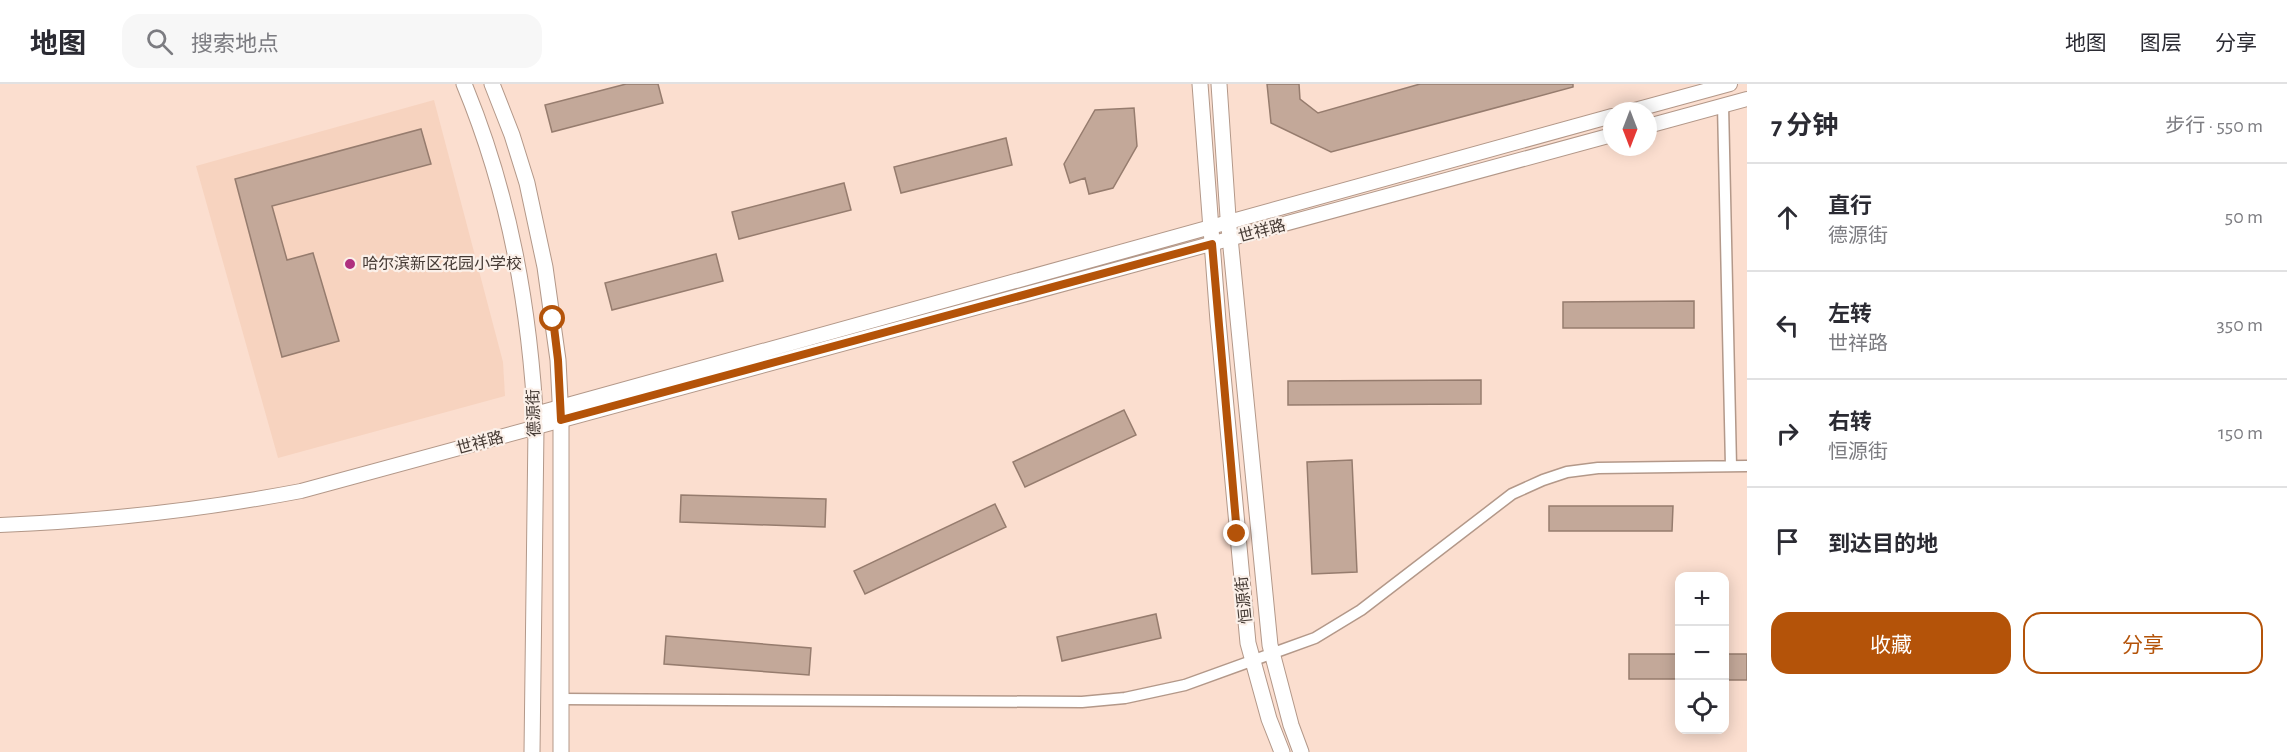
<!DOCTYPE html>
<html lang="zh">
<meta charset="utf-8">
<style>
body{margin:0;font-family:"Alegreya Sans","Noto Sans SC",sans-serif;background:#f7f7f7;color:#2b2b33}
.controls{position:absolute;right:18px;bottom:18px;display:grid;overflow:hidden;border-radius:12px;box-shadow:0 3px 15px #0003}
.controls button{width:54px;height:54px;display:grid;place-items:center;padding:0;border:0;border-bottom:2px solid #e1e1e2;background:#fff;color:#2b2b33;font:30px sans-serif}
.compass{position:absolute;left:1603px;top:18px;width:54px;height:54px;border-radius:50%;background:#fff;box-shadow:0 3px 15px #0003;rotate:180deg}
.stop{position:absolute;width:18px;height:18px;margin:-14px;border:4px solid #b45309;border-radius:50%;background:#fff}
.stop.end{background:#b45309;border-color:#fff;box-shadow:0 2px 6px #0008}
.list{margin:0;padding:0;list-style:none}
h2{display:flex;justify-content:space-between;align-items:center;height:78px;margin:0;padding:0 24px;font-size:26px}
h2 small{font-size:20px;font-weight:400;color:#7c7c81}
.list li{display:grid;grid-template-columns:39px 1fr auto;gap:18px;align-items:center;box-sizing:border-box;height:108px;padding:0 24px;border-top:2px solid #e1e1e2}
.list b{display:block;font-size:22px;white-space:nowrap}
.list p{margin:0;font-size:20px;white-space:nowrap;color:#7c7c81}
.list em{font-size:20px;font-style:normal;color:#7c7c81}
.actions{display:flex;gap:12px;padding:18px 24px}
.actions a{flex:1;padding:14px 0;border:2px solid #b45309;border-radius:18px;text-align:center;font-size:21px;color:#b45309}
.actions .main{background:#b45309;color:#fff}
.icon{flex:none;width:33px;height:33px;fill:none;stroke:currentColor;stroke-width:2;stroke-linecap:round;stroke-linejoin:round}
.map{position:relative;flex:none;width:1747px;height:668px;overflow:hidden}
header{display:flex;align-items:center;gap:36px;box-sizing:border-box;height:84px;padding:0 30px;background:#fff;border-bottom:2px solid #e1e1e2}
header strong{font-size:28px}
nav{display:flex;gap:33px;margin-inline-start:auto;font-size:21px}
.search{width:420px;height:54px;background:#f7f7f7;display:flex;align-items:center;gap:15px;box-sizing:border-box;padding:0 21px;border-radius:18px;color:#7c7c81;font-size:22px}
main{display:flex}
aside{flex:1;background:#fff}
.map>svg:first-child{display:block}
</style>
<header>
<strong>地图</strong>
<div class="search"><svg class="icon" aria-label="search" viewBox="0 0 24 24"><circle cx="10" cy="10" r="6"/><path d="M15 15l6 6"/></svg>搜索地点</div>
<nav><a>地图</a><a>图层</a><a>分享</a></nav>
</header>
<main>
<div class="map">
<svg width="1747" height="668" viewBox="0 0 1747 668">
<rect width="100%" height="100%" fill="#fbdecf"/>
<!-- built -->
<path fill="#f7d3bf" d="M 434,16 L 503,278 L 505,312 L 278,374 L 196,82 Z"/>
<!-- building -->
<path fill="#c3a899" stroke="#967c6e" stroke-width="1.5" d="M 626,0 L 658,0 L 663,19 L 552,48 L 545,21 Z
M 1267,0 L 1299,0 L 1300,15 L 1318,29 L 1420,0 L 1573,0 L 1573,3 L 1331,68 L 1271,39 Z
M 1134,24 L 1137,62 L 1113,104 L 1089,110 L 1085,94 L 1070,99 L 1064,80 L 1095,26 Z
M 421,45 L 431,80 L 272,122 L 287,176 L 313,169 L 339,257 L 282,273 L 235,95 Z
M 1006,54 L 1012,81 L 901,109 L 894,83 Z
M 844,99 L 851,126 L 739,155 L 732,128 Z
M 716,170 L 723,197 L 612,226 L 605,199 Z
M 1694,217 L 1694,244 L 1563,244 L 1563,218 Z
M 1481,296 L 1481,320 L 1288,321 L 1288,297 Z
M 1124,326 L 1136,351 L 1025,403 L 1013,378 Z
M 1352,376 L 1357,488 L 1312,490 L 1307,378 Z
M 681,411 L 826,415 L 825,443 L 680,438 Z
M 995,420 L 1006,443 L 865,510 L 854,487 Z
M 1549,422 L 1673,422 L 1672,447 L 1549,447 Z
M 1156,530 L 1161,554 L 1062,577 L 1057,553 Z
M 666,552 L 811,564 L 809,591 L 664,580 Z
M 1629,570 L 1680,570 L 1680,595 L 1629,595 Z
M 1725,570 L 1747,570 L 1747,596 L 1725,596 Z"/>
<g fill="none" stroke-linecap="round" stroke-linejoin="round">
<defs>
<path id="minor" d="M 1723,21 L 1731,382
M 561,615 L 1082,618 L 1125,614 L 1185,601 L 1315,554 L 1361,526 L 1512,410 L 1543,396 L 1567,388 L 1598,384 L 1747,382"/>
<path id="tertiary" d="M 1631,27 L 1730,0
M 1648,42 L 1747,15
M 535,330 L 1612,32
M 0,441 C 102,437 201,426 301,407 L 1612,51"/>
<path id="secondary" d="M 464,0 C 510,111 530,225 536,344 L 532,668
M 492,0 L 512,51 L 527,99 L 545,183 L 558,276 L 561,336 L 561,668
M 1200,0 L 1218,237 L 1248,559 L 1269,635 L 1282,668
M 1219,0 L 1228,133 L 1270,561 L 1291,641 L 1301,668"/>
</defs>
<!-- minor casing -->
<use href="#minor" stroke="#b39889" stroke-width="13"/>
<!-- tertiary casing -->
<use href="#tertiary" stroke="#b39889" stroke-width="16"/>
<!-- secondary casing -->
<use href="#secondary" stroke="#b39889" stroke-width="17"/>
<!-- minor -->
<use href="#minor" stroke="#fff" stroke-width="10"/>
<!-- tertiary -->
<use href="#tertiary" stroke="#fff" stroke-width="14"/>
<!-- secondary -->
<use href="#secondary" stroke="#fff" stroke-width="15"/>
</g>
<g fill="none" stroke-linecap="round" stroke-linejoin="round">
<!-- route -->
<path stroke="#b45309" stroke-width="8" d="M 553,235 L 558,276 L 561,336 L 1212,160 L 1237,450"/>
</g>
<!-- markers -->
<circle fill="#af307f" stroke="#fbf0e9" stroke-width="2" cx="350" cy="180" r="6"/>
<g text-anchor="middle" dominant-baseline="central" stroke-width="4.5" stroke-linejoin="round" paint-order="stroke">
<!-- street labels -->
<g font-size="16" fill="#453a34" stroke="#fbf0e9">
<text transform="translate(1262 147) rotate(-15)">世祥路</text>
<text transform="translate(534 329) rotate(-92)">德源街</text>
<text transform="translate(480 359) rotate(-15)">世祥路</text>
<text transform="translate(1244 516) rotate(-96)">恒源街</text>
</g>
<!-- poi labels -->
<g font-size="16" fill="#453a34" stroke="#fbf0e9" text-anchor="start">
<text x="362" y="180">哈尔滨新区花园小学校</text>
</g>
</g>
</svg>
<div class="controls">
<button>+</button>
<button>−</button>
<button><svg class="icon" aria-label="locate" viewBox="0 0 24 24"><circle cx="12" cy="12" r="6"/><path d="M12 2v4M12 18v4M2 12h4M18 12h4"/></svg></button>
</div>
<svg class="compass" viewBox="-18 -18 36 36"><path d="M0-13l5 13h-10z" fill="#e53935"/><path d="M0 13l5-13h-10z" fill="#7c7c81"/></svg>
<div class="stop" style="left:553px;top:235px"></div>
<div class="stop end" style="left:1237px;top:450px"></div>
</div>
<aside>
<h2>7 分钟<small>步行 · 550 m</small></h2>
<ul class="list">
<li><svg class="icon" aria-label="ahead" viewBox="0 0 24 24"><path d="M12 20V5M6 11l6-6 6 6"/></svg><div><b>直行</b><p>德源街</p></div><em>50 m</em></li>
<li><svg class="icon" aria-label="left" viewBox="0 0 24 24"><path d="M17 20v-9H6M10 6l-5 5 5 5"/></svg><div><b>左转</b><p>世祥路</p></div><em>350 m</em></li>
<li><svg class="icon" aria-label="right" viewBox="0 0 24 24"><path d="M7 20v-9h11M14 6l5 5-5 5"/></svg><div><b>右转</b><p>恒源街</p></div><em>150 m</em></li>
<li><svg class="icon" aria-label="arrive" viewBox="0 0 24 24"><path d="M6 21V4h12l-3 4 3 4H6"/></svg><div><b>到达目的地</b></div></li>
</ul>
<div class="actions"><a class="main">收藏</a><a>分享</a></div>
</aside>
</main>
